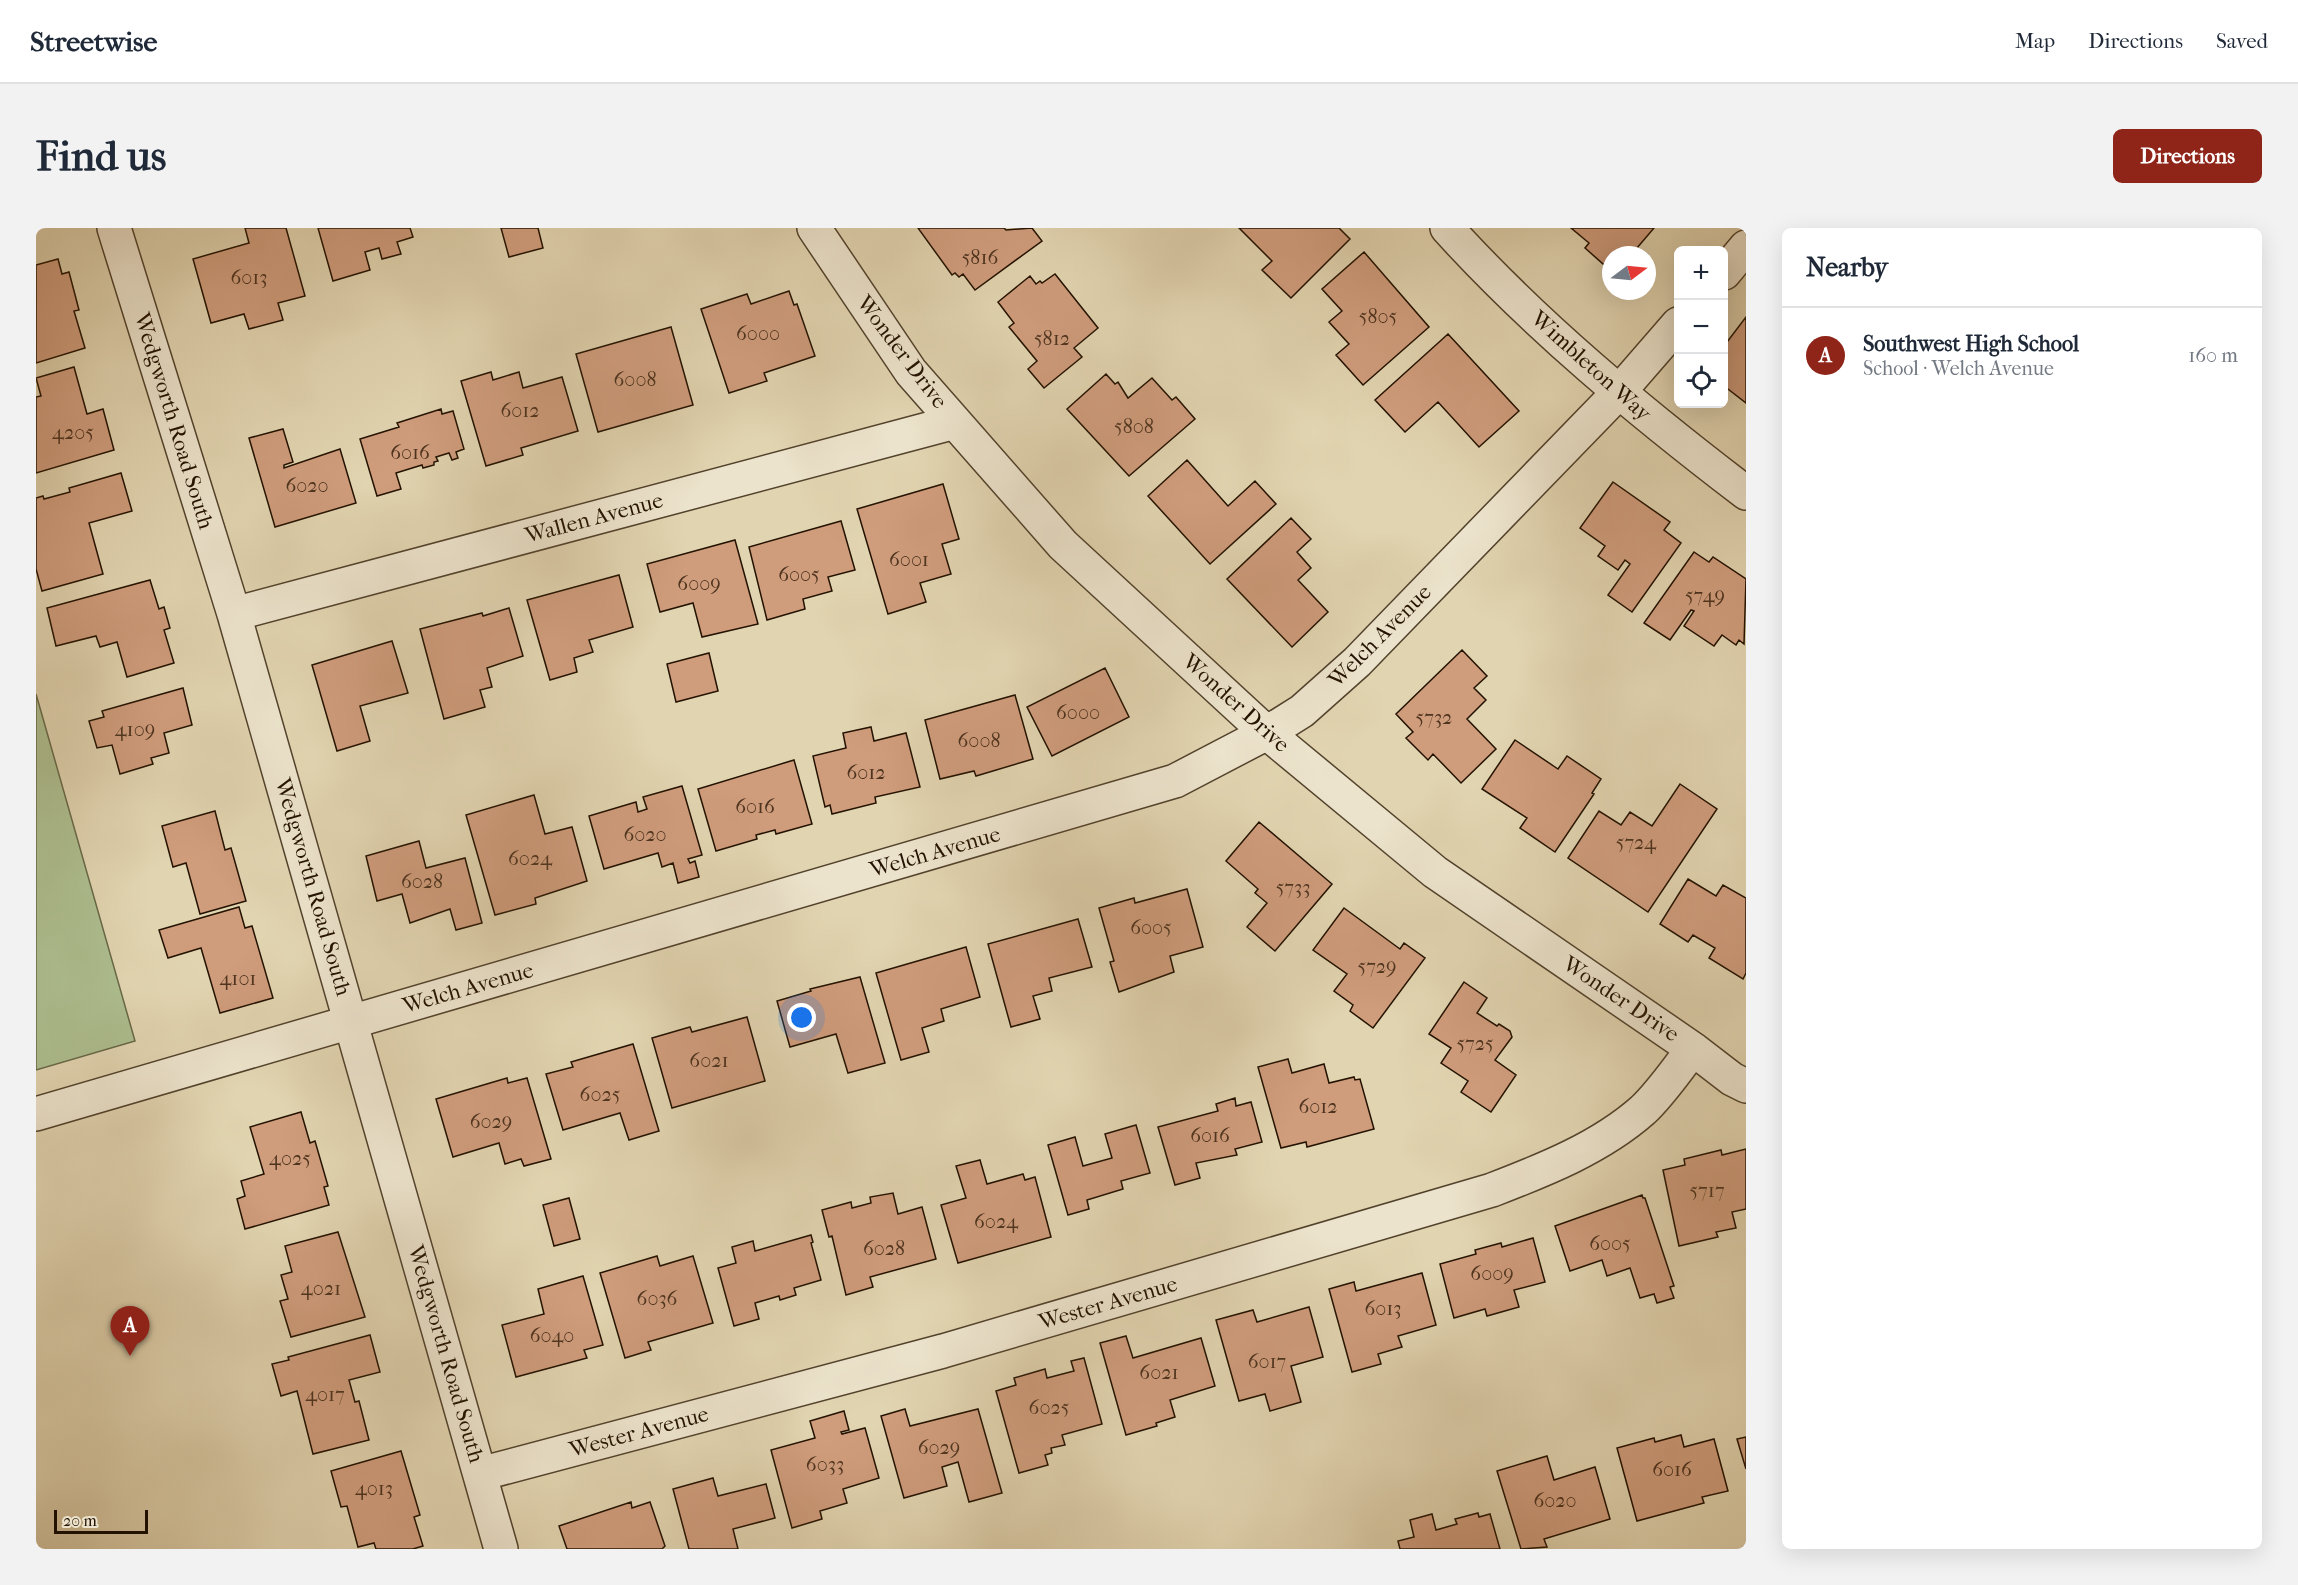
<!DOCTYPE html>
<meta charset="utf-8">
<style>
body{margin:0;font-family:"IM FELL French Canon",serif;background:#f2f2f3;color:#1f2937}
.controls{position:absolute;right:18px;top:18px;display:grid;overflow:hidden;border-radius:9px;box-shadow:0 6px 24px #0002}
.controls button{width:54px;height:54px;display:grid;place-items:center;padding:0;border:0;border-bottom:2px solid #e0e1e3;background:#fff;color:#1f2937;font:30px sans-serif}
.compass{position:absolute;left:1566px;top:18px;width:54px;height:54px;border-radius:50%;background:#fff;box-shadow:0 6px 24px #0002;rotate:74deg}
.scale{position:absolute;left:18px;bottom:15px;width:94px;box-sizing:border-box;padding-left:6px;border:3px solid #231200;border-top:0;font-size:16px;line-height:21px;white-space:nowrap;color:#231200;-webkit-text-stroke:4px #ece3cc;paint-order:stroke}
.you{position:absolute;left:766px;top:790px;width:21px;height:21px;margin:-15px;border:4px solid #fff;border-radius:50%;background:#1a73e8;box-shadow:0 0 0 9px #1a73e833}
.badge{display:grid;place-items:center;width:39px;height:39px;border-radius:50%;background:#8f2418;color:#fff;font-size:20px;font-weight:700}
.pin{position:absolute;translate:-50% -50px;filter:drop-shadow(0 2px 3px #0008)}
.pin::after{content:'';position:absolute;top:32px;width:21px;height:18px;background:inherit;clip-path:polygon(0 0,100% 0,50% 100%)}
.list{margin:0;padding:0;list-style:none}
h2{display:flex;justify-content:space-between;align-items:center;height:78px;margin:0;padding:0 24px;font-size:26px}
h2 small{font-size:20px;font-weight:400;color:#747a83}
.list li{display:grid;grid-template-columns:39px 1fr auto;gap:18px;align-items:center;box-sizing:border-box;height:96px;padding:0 24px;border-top:2px solid #e0e1e3}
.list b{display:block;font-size:22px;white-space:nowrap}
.list p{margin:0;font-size:20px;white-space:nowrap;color:#747a83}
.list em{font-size:20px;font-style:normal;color:#747a83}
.icon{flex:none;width:33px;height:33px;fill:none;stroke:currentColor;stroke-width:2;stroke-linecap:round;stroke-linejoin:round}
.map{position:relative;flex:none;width:1710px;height:1321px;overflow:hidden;border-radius:9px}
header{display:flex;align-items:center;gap:36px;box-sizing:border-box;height:84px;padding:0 30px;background:#fff;border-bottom:2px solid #e0e1e3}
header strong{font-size:28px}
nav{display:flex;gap:33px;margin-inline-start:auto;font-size:21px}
.intro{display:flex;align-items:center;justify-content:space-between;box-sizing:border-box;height:144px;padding:0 36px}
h1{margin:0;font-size:42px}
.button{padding:15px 27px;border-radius:9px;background:#8f2418;color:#fff;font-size:21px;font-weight:700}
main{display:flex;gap:36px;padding:0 36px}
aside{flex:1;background:#fff;border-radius:9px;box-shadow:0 6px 24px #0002}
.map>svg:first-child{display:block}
</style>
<header>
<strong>Streetwise</strong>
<nav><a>Map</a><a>Directions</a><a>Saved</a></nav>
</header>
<div class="intro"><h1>Find us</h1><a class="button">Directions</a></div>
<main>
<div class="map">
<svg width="1710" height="1321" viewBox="0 0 1710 1321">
<rect width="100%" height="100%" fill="#e1d4b0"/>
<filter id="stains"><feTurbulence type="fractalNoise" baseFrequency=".00333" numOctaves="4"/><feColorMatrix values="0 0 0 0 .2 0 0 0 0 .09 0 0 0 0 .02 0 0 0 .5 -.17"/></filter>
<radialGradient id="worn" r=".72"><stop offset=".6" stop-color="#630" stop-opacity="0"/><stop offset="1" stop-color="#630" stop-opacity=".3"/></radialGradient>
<!-- green -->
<path fill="#adbe8f" stroke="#686848" stroke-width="1.5" d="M 0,466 L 99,813 L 0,842 Z"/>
<!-- building -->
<path fill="#cf9c7c" stroke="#231200" stroke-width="1.5" d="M 209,0 L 250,0 L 269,68 L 242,75 L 247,92 L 213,101 L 208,86 L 175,95 L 157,31 L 213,15 Z
M 282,0 L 374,0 L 377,9 L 361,14 L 365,26 L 346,31 L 343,20 L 329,24 L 334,42 L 297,53 Z
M 465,0 L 502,0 L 507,20 L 473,29 Z
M 882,0 L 968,0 L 970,2 L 996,0 L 1006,13 L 939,62 L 927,46 L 923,49 L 919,45 L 916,47 Z
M 1203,0 L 1303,0 L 1314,11 L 1255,70 L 1226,42 L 1236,33 Z
M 1535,0 L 1618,0 L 1595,27 L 1575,27 L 1575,43 L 1549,20 L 1553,15 Z
M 1328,24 L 1393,99 L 1327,157 L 1300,127 L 1313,116 L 1293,94 L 1306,83 L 1286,61 Z
M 22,31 L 26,46 L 33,44 L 43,82 L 38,83 L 49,120 L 0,135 L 0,37 Z
M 1019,46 L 1062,100 L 1038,120 L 1046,129 L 1008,160 L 992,141 L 1001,133 L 973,99 L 978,95 L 962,74 L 994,48 L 1000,56 L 1004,53 L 1006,55 Z
M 753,63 L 758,77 L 761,76 L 779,128 L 728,145 L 731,153 L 693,165 L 665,81 L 711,66 L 715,76 Z
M 1710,89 L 1710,175 L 1688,158 L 1688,118 Z
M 635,99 L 657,177 L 562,204 L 540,126 Z
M 1412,106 L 1483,183 L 1443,219 L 1402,174 L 1369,204 L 1339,172 Z
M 38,139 L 51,186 L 67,181 L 78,222 L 0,245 L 0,169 L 5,168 L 0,150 Z
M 455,144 L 457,152 L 483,144 L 487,160 L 526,149 L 542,203 L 485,220 L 487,227 L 450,238 L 425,153 Z
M 1070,146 L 1079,156 L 1082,154 L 1092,170 L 1116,150 L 1136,172 L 1140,169 L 1159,191 L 1093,248 L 1031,181 Z
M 405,181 L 406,186 L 417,183 L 428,221 L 420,224 L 422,230 L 416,232 L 413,225 L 400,229 L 402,233 L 398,234 L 398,237 L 387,240 L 386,237 L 360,245 L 365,261 L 341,268 L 324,211 L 363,199 L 361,195 Z
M 247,201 L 257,234 L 248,237 L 248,240 L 304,221 L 320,275 L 239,299 L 213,210 Z
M 1151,232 L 1192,278 L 1219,253 L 1240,276 L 1174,336 L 1112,268 Z
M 85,245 L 96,283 L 53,295 L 67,346 L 6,363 L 0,341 L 0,270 L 7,268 L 8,271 L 34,264 L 33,260 Z
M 1577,254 L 1634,294 L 1628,302 L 1645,315 L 1596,384 L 1572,367 L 1594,336 L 1589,332 L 1582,342 L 1562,328 L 1569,318 L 1544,300 Z
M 907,256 L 923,311 L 906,316 L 915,346 L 884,355 L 890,374 L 852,386 L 821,281 Z
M 1255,290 L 1275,311 L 1261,324 L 1275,340 L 1262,352 L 1292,384 L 1256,419 L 1191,351 Z
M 805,293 L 819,342 L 792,349 L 796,363 L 767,371 L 769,381 L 731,392 L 713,319 Z
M 699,312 L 722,396 L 666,409 L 657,375 L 624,384 L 611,336 Z
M 1658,324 L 1673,334 L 1677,329 L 1710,351 L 1708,416 L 1703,412 L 1700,417 L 1686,407 L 1678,418 L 1648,398 L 1658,383 L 1655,382 L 1634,412 L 1608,395 Z
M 583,347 L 597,399 L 553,412 L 557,424 L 538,430 L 541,444 L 514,452 L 491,372 Z
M 114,352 L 123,381 L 128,379 L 134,400 L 128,402 L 138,435 L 91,449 L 81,414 L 64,419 L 60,408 L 20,418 L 11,380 Z
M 473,380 L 487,428 L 451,440 L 456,459 L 444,462 L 449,479 L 408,491 L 384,401 L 446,385 L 447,388 Z
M 356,413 L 372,465 L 324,478 L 334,513 L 301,523 L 276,437 Z
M 1426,422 L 1451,448 L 1438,460 L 1450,472 L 1431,491 L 1460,521 L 1425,555 L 1397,526 L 1392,532 L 1370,510 L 1377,504 L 1360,486 Z
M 673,425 L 682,463 L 640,474 L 631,436 Z
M 1069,440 L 1093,489 L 1016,528 L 991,479 Z
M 147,460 L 156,497 L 128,505 L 133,525 L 115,530 L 117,536 L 84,546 L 76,517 L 61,520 L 53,493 L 68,489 L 66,483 Z
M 979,467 L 997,531 L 940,548 L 938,543 L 904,551 L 889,492 Z
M 835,499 L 838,513 L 870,505 L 884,559 L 839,569 L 840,575 L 796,586 L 794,577 L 789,579 L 777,528 L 810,520 L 807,505 Z
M 1479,512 L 1522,541 L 1531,528 L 1565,551 L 1556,565 L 1558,566 L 1519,624 L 1484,600 L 1491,590 L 1446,561 Z
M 758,532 L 776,596 L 740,606 L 739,602 L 720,607 L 721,611 L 680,623 L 662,561 Z
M 1644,556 L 1681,581 L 1612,684 L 1532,630 L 1563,583 L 1585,597 L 1594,584 L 1616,598 Z
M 646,558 L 666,627 L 652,631 L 654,635 L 659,633 L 663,649 L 642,655 L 637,635 L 626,639 L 622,625 L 568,641 L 553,588 L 600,574 L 602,584 L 611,581 L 607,569 Z
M 498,567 L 509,606 L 536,599 L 551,653 L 499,670 L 500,676 L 459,687 L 430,587 Z
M 179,583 L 189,622 L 195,620 L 210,673 L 164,686 L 150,635 L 137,639 L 126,598 Z
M 1223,594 L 1296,656 L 1239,723 L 1211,699 L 1231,675 L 1219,665 L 1222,661 L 1190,633 Z
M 383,613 L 390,640 L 429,630 L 446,695 L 420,702 L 414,681 L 374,695 L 366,666 L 341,673 L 330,628 Z
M 1652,651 L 1680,668 L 1687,657 L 1710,670 L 1710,745 L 1707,751 L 1673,730 L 1679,720 L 1657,707 L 1652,714 L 1624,696 Z
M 1151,661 L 1167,719 L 1134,728 L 1138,744 L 1083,764 L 1074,734 L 1078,733 L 1063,680 L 1098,670 L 1099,675 Z
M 203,679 L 209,700 L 216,698 L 237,770 L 184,785 L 165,720 L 132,730 L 123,702 Z
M 1308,680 L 1364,721 L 1368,715 L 1389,730 L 1337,800 L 1314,783 L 1317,777 L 1298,763 L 1311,746 L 1277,722 Z
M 1042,691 L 1056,739 L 1013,750 L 1016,763 L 997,768 L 1004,791 L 975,799 L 952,716 Z
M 930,719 L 944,769 L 905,781 L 908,793 L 886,800 L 893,824 L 865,832 L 840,745 Z
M 824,749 L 849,835 L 812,845 L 800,806 L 754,819 L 741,773 L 775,763 L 774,761 Z
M 1428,754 L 1451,770 L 1441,785 L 1461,798 L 1463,796 L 1474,803 L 1476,809 L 1459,832 L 1480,847 L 1455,884 L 1425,864 L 1432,853 L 1405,835 L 1415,820 L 1393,806 Z
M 711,789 L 729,853 L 636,880 L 616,810 L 654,799 L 656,804 Z
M 597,816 L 623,903 L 593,912 L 584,885 L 527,902 L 510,846 L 537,839 L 535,834 Z
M 1252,831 L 1256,845 L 1288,836 L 1293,855 L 1318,849 L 1319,852 L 1324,851 L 1338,901 L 1271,919 L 1270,914 L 1245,920 L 1222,839 Z
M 471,850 L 472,855 L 491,850 L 515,931 L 488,938 L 485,931 L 469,936 L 463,915 L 417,929 L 400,871 Z
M 1199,870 L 1200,878 L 1215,874 L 1226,914 L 1199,921 L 1201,927 L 1160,935 L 1164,950 L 1139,957 L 1122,899 L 1182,883 L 1180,876 Z
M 265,884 L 274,915 L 279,913 L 292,958 L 288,959 L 293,977 L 209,1001 L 201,971 L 209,968 L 205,953 L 228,946 L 214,899 Z
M 1100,897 L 1114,945 L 1085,953 L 1087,961 L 1051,972 L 1053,981 L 1032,987 L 1012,917 L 1039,909 L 1047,938 L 1076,930 L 1069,906 Z
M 1710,921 L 1710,981 L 1696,984 L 1700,1000 L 1680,1004 L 1682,1009 L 1643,1018 L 1627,942 L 1649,937 L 1648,931 L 1685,922 L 1686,927 Z
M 944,932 L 951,956 L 987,946 L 989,952 L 999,949 L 1015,1009 L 922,1035 L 905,977 L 930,970 L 920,938 Z
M 857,965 L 862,986 L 886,979 L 900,1031 L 834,1049 L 837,1059 L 810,1067 L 796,1008 L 793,1009 L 786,982 L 815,974 L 816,980 L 835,975 L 834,969 Z
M 1606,967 L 1607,970 L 1609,970 L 1638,1058 L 1634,1059 L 1638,1070 L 1621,1075 L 1618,1066 L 1604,1070 L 1594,1040 L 1571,1048 L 1566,1032 L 1534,1043 L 1519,998 Z
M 533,970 L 544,1011 L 518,1018 L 507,977 Z
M 302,1004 L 329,1089 L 255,1109 L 244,1073 L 252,1071 L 245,1047 L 256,1044 L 249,1018 Z
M 775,1007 L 777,1014 L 775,1015 L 785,1052 L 758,1060 L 760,1067 L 744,1072 L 743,1068 L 719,1075 L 723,1091 L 698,1098 L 682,1040 L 700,1035 L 696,1019 L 717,1013 L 719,1023 Z
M 1497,1010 L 1509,1054 L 1478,1062 L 1483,1079 L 1451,1088 L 1449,1081 L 1418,1090 L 1404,1036 L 1440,1026 L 1439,1022 L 1465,1015 L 1466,1019 Z
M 621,1028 L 624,1038 L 657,1028 L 677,1095 L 612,1114 L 615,1122 L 589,1130 L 564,1045 Z
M 1386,1045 L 1400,1097 L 1362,1108 L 1366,1119 L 1342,1126 L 1345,1136 L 1316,1144 L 1293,1061 L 1318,1054 L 1320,1063 Z
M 547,1048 L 567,1117 L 548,1122 L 551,1130 L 480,1149 L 466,1097 L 508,1086 L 502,1061 Z
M 1273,1079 L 1287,1129 L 1255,1138 L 1265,1174 L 1234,1183 L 1229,1166 L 1203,1173 L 1180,1092 L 1217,1082 L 1221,1094 Z
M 334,1107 L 344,1144 L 313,1152 L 319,1174 L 323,1173 L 333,1212 L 277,1226 L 261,1163 L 245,1168 L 236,1136 L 253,1132 L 252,1129 Z
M 1090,1108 L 1097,1130 L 1165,1110 L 1179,1158 L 1134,1172 L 1139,1189 L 1120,1195 L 1121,1198 L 1090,1207 L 1064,1115 Z
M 1048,1130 L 1066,1196 L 1026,1207 L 1029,1217 L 1015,1220 L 1016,1225 L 1009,1227 L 1012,1237 L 983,1245 L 960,1163 L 980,1157 L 978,1150 L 1009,1141 L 1011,1150 L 1038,1143 L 1035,1133 Z
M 869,1181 L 874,1198 L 942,1181 L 966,1265 L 933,1274 L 922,1234 L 906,1239 L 911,1258 L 868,1270 L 845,1188 Z
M 808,1183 L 813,1202 L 805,1204 L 806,1206 L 829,1200 L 843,1250 L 807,1261 L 811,1275 L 784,1283 L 786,1291 L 756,1300 L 735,1222 L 779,1210 L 774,1193 Z
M 1645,1207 L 1648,1219 L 1678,1211 L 1692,1263 L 1666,1269 L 1668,1275 L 1601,1293 L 1581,1220 L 1618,1210 L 1619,1214 Z
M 1710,1209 L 1710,1241 L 1701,1211 Z
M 365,1223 L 384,1287 L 378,1289 L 387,1318 L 377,1321 L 340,1321 L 338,1315 L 322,1319 L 311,1278 L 305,1279 L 295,1243 Z
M 1511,1228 L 1518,1252 L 1559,1239 L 1574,1291 L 1508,1311 L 1511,1319 L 1485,1321 L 1461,1243 Z
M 677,1250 L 682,1268 L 730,1256 L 739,1290 L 697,1301 L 702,1321 L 653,1321 L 637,1261 Z
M 595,1274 L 596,1280 L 614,1274 L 629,1318 L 626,1321 L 531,1321 L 523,1298 Z
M 1442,1285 L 1443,1289 L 1454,1286 L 1464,1321 L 1364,1321 L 1362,1313 L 1378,1309 L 1374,1292 L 1396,1286 L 1400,1302 L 1421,1296 L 1419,1291 Z"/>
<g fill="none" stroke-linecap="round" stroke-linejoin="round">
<defs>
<path id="minor" d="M 78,0 L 198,386 L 465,1321
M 778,0 L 875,144 L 1027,317 L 1231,505 L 1399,644 L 1657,821 L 1696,851 L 1710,858
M 1411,0 C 1501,99 1604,184 1710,265
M 198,386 L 919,194
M 444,1246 L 907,1123 L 1456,962 C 1508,942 1564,920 1607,882 C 1626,864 1641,841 1657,821"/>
<path id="tertiary" d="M 1688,45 L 1710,19
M 0,886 L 1139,553 L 1231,505 L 1266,483 L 1321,434 L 1583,164 L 1642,96"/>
</defs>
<!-- minor casing -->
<use href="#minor" stroke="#52422c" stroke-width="36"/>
<!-- tertiary casing -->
<use href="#tertiary" stroke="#52422c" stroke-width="36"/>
<!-- minor -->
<use href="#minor" stroke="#ece3cc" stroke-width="33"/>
<!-- tertiary -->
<use href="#tertiary" stroke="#ece3cc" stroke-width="33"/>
</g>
<g text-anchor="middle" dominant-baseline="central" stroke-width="4.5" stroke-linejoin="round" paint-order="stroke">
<!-- number labels -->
<g font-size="20" fill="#4e341f">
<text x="944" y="29">5816</text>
<text x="213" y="49">6013</text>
<text x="1342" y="88">5805</text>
<text x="722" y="105">6000</text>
<text x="1016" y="110">5812</text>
<text x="599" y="151">6008</text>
<text x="484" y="182">6012</text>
<text x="1098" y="198">5808</text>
<text x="37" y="204">4205</text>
<text x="374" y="224">6016</text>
<text x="271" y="257">6020</text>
<text x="873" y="331">6001</text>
<text x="763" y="346">6005</text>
<text x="663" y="355">6009</text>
<text x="1669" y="367">5749</text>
<text x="1042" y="484">6000</text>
<text x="1398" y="489">5732</text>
<text x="99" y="501">4109</text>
<text x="943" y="512">6008</text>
<text x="830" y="544">6012</text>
<text x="719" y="578">6016</text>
<text x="609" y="606">6020</text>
<text x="1600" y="614">5724</text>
<text x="494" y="630">6024</text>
<text x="386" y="653">6028</text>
<text x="1257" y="659">5733</text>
<text x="1115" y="699">6005</text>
<text x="1341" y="738">5729</text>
<text x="202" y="750">4101</text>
<text x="1439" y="815">5725</text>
<text x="673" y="832">6021</text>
<text x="564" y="866">6025</text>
<text x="1282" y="878">6012</text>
<text x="455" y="893">6029</text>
<text x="1174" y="907">6016</text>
<text x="254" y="930">4025</text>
<text x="1671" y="962">5717</text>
<text x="960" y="993">6024</text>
<text x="1574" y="1015">6005</text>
<text x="848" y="1020">6028</text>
<text x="1456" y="1045">6009</text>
<text x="285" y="1060">4021</text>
<text x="621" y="1070">6036</text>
<text x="1347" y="1080">6013</text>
<text x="516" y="1107">6040</text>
<text x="1231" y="1133">6017</text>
<text x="1123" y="1144">6021</text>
<text x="289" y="1166">4017</text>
<text x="1013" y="1179">6025</text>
<text x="903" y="1219">6029</text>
<text x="789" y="1236">6033</text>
<text x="1636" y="1241">6016</text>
<text x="338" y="1260">4013</text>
<text x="1519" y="1272">6020</text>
</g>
<!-- street labels -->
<g font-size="22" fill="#231200" stroke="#ece3cc">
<text transform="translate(866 124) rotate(53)">Wonder Drive</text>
<text transform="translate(1555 138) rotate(42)">Wimbleton Way</text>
<text transform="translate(138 193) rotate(73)">Wedgworth Road South</text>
<text transform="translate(558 290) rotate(-15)">Wallen Avenue</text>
<text transform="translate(1344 408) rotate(-45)">Welch Avenue</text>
<text transform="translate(1200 475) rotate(42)">Wonder Drive</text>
<text transform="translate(899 624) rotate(-16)">Welch Avenue</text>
<text transform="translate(277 659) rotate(74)">Wedgworth Road South</text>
<text transform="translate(432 760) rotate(-16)">Welch Avenue</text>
<text transform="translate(1585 771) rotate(34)">Wonder Drive</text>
<text transform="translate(1072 1075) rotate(-16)">Wester Avenue</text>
<text transform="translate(410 1126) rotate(74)">Wedgworth Road South</text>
<text transform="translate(603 1204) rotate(-15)">Wester Avenue</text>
</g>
</g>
<rect width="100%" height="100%" filter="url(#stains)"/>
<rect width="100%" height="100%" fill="url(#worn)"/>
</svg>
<div class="controls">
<button>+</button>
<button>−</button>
<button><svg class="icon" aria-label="locate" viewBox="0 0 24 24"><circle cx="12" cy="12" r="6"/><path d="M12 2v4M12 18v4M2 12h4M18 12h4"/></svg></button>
</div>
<svg class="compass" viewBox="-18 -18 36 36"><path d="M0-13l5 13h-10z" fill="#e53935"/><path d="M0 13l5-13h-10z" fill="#747a83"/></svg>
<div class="scale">20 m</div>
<div class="you"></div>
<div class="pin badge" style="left:94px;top:1128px">A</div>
</div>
<aside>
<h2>Nearby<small></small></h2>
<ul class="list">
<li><span class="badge">A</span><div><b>Southwest High School</b><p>School · Welch Avenue</p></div><em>160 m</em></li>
</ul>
</aside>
</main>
